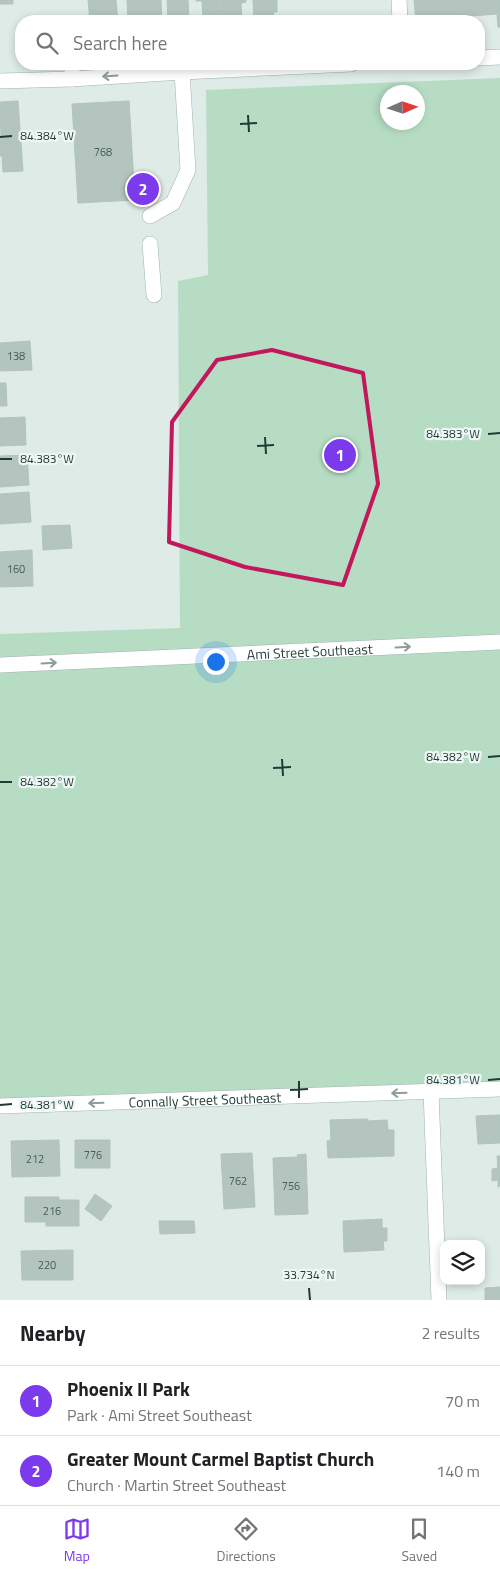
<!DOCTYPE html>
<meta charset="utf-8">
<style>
body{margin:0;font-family:"Titillium Web",sans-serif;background:#f6f6f6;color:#202124}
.controls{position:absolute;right:15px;bottom:15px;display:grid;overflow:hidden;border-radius:10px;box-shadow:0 2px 8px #0003}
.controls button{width:45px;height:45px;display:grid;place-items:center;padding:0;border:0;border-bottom:1px solid #e0e0e0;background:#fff;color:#202124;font:25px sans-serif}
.compass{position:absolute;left:380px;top:85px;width:45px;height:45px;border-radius:50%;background:#fff;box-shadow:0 2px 8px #0003;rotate:87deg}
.you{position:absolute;left:215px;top:661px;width:18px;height:18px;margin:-12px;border:4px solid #fff;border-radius:50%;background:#1a73e8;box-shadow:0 0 0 8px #1a73e833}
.badge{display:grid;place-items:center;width:32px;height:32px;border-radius:50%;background:#7c3aed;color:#fff;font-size:16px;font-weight:700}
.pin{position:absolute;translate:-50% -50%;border:2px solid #fff;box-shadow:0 1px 5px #0006}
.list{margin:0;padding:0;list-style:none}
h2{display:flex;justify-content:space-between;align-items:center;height:65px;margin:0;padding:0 20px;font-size:21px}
h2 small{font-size:16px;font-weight:400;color:#757577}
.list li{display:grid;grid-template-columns:32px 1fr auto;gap:15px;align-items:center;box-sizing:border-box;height:70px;padding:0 20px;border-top:1px solid #e0e0e0}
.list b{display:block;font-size:19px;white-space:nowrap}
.list p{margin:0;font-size:16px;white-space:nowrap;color:#757577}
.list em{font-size:16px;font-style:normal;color:#757577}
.icon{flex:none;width:28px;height:28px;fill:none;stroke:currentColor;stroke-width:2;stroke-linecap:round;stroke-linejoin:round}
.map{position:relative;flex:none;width:500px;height:1300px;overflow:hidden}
.search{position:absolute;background:#fff;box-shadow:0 2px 8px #0003;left:15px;right:15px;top:15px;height:55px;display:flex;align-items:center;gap:12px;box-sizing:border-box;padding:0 18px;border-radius:20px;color:#757577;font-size:19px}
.sheet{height:205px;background:#fff}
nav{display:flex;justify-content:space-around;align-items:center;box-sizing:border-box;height:70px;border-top:1px solid #e0e0e0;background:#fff;font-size:14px;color:#757577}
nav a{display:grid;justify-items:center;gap:2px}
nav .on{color:#7c3aed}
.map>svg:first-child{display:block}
</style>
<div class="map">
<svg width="500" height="1300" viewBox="0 0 500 1300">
<rect width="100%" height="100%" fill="#deebe6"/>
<!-- green -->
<path fill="#b6ddc4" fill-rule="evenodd" d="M 500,78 L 500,1088 L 0,1109 L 0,634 L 180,628 L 178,281 L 208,275 L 206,90 ZM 388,92 L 418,92 L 418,122 L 388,122 Z"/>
<!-- building -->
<path fill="#b4c5bf" stroke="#b1c4be" d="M 0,0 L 13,0 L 13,4 L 0,4 Z
M 88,0 L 116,0 L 118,21 L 90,21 Z
M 127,0 L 161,0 L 162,21 L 128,21 Z
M 167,0 L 188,0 L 189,21 L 168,21 Z
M 196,0 L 219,0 L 220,21 L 203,21 L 202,1 L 196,1 Z
M 220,0 L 246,0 L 246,2 L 241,3 L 242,21 L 221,21 Z
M 253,0 L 277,0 L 277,12 L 273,12 L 274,21 L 254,21 Z
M 414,0 L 500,0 L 500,27 L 498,27 L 497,14 L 471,16 L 471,21 L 416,21 Z
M 18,101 L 23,171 L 3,172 L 2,156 L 0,156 L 0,139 L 1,139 L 0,102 Z
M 129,101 L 135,200 L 78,203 L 72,104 Z
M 30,341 L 32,370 L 0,371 L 0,343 Z
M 0,383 L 6,383 L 7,406 L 0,406 Z
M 25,417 L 26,445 L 0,446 L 0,418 Z
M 27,455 L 29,485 L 0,487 L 0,456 Z
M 29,492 L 31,522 L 0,524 L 0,494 Z
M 70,525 L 72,548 L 43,550 L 42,526 Z
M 32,550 L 33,586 L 0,587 L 0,552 Z
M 500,1115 L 500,1143 L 478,1144 L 476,1116 Z
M 368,1119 L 368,1121 L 387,1120 L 388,1130 L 394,1130 L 394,1156 L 328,1158 L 327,1141 L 331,1140 L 330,1120 Z
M 59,1140 L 60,1176 L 12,1177 L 11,1141 Z
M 75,1140 L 110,1140 L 110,1168 L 75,1168 Z
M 252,1153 L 255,1207 L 224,1209 L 221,1154 Z
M 306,1154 L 308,1214 L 275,1215 L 273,1158 L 298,1157 L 297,1155 Z
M 497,1156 L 500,1156 L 500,1186 L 498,1187 L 498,1180 L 492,1181 L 492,1169 L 498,1168 Z
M 95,1194 L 112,1206 L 101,1221 L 85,1209 Z
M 25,1197 L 59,1197 L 59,1200 L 79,1200 L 79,1226 L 46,1226 L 46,1222 L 25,1222 Z
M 382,1219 L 382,1228 L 387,1228 L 387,1241 L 383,1241 L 384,1250 L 344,1252 L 343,1221 Z
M 159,1221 L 194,1221 L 195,1233 L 160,1234 Z
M 73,1250 L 73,1280 L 22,1280 L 21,1251 Z
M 500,1287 L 500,1300 L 485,1300 L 485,1288 Z"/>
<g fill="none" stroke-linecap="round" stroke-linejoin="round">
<defs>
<g id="minor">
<path d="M 399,0 L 400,21"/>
<path d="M 479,58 L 500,57"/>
<path d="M 72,64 L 72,79"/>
<path d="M 0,81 L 72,79 L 182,72 L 351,64"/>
<path d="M 150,216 L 173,203 L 188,170 L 182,72"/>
<path d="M 150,244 L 154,295"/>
<path id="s1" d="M 0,665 L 500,642"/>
<path d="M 431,1092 L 439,1300"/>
<path id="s2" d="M 0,1106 L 500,1089"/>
</g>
</defs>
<!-- minor casing -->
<use href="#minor" stroke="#a1b3ae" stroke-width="16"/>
<!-- minor -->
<use href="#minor" stroke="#fff" stroke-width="15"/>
</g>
<!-- one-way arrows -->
<defs><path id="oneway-shaft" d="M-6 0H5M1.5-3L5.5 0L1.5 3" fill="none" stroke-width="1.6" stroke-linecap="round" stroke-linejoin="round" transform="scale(1.25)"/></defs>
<g stroke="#8f9d9a">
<use href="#oneway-shaft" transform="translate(110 76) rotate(176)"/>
<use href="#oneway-shaft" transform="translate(403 647) rotate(-3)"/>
<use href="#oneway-shaft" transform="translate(49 663) rotate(-3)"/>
<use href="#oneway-shaft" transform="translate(399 1093) rotate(178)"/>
<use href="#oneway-shaft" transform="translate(96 1103) rotate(178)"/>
</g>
<!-- marked area -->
<path fill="none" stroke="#c2185b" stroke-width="4" stroke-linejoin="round" d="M 272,350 L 363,373 L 378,484 L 343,585 L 245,567 L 169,542 L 172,422 L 217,360 Z"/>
<!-- ticks -->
<path fill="none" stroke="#1f3b36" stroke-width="2" d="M 248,115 L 249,132M 240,124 L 257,123M 0,137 L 12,136M 488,434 L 500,433M 265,437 L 266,454M 257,446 L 274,445M 0,459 L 12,459M 488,757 L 500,756M 282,759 L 283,776M 273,768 L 291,767M 0,782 L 12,782M 488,1080 L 500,1079M 299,1081 L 299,1098M 290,1090 L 308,1089M 0,1105 L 12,1104M 309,1288 L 310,1300"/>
<g text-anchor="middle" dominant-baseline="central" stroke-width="4.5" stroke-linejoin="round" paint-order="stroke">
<!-- number labels -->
<g font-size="11" fill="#445e58">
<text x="103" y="152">768</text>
<text x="16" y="356">138</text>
<text x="16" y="569">160</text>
<text x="93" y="1155">776</text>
<text x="35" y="1159">212</text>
<text x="238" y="1181">762</text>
<text x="291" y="1186">756</text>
<text x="52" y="1211">216</text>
<text x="47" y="1265">220</text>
</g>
<!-- street labels -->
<g font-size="14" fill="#1f3b36" stroke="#eff7f4">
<text stroke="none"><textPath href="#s1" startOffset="310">Ami Street Southeast</textPath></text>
<text stroke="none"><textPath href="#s2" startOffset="205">Connally Street Southeast</textPath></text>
</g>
</g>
<g font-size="12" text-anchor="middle" fill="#1f3b36" stroke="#eff7f4" stroke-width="4.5" stroke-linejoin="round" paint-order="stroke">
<text x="47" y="140">84.384°W</text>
<text x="453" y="438">84.383°W</text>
<text x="47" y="463">84.383°W</text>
<text x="453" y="761">84.382°W</text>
<text x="47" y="786">84.382°W</text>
<text x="453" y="1084">84.381°W</text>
<text x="47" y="1109">84.381°W</text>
<text x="309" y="1279">33.734°N</text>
</g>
</svg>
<div class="controls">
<button><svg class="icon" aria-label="layers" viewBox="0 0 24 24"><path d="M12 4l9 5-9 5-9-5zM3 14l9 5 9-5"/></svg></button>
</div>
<svg class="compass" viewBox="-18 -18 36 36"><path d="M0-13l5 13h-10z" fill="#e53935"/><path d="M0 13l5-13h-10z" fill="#757577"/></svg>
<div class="you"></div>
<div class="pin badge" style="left:340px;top:455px">1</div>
<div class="pin badge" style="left:143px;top:189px">2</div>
<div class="search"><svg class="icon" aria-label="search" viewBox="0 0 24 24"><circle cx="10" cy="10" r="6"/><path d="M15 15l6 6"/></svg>Search here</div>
</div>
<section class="sheet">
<h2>Nearby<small>2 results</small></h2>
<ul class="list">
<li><span class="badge">1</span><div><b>Phoenix II Park</b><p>Park · Ami Street Southeast</p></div><em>70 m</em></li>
<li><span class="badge">2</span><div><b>Greater Mount Carmel Baptist Church</b><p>Church · Martin Street Southeast</p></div><em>140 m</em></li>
</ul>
</section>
<nav>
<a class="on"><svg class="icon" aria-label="map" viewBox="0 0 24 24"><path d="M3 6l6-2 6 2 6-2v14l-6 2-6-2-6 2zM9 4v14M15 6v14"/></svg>Map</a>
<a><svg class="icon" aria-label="directions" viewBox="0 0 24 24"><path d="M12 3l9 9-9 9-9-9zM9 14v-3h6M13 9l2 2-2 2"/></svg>Directions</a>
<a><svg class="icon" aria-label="saved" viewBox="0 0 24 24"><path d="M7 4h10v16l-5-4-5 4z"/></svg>Saved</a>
</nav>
